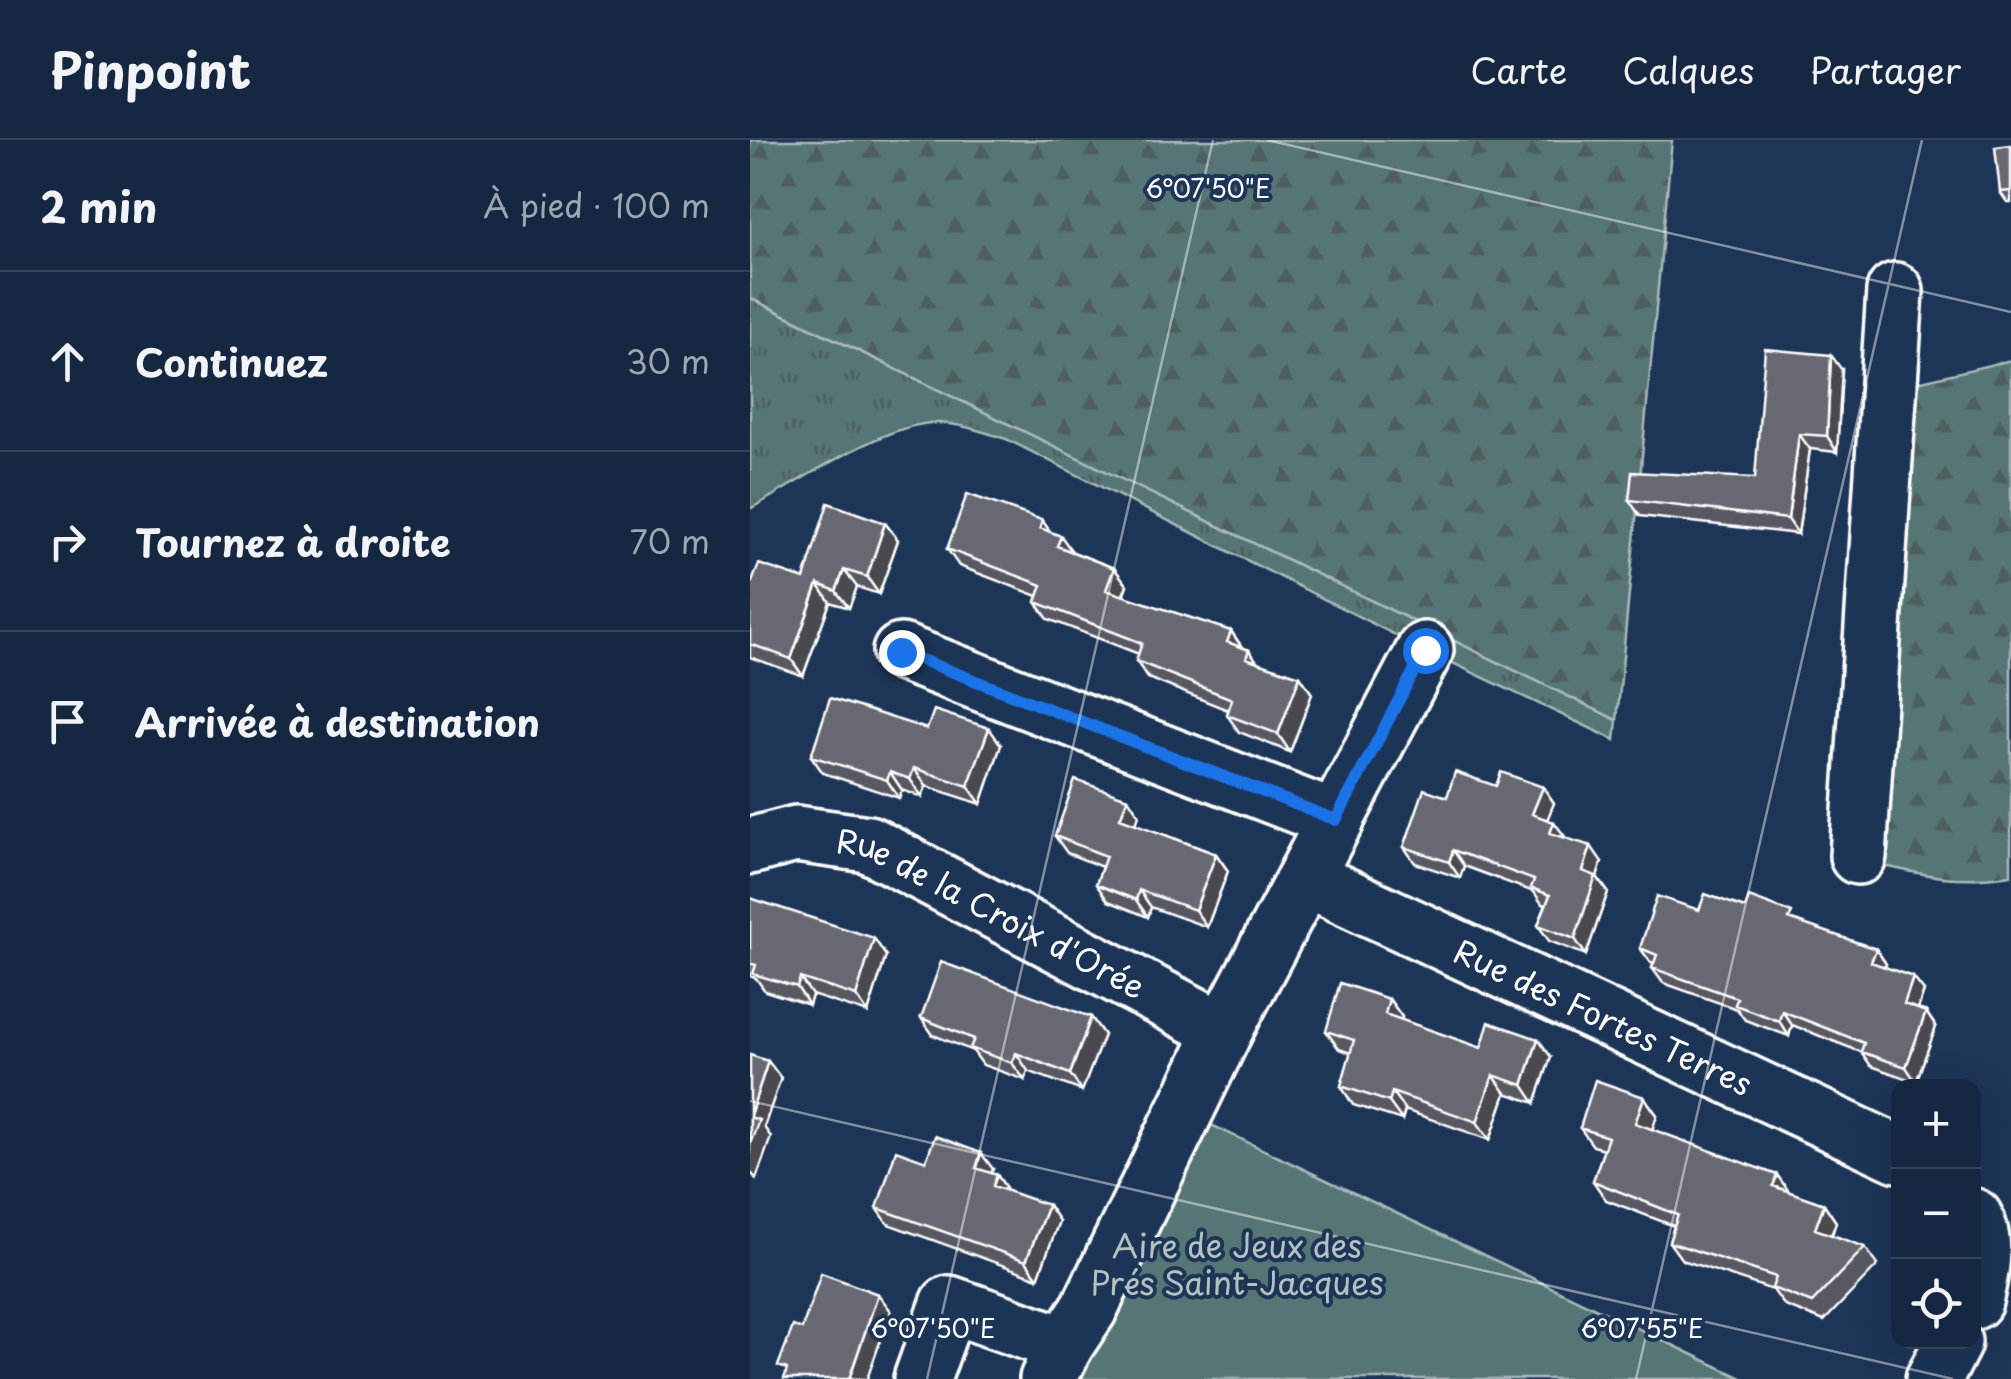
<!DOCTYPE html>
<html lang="fr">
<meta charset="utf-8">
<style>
body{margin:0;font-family:"Playpen Sans",sans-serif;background:#23344c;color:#f1f3f6}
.controls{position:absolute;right:30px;bottom:30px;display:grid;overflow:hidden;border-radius:20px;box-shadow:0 10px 40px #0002}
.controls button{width:90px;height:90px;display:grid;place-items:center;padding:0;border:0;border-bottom:2px solid #35445a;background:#162841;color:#f1f3f6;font:50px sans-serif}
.stop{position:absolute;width:30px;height:30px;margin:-22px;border:8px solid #1a73e8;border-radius:50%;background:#fff}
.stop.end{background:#1a73e8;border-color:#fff;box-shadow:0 2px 10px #0008}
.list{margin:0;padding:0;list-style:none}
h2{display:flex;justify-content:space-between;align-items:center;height:130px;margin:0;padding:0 40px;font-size:42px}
h2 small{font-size:32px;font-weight:400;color:#9ea6b1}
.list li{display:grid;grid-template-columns:65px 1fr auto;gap:30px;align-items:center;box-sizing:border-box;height:180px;padding:0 40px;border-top:2px solid #35445a}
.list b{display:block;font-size:38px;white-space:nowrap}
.list em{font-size:32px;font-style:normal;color:#9ea6b1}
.icon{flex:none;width:55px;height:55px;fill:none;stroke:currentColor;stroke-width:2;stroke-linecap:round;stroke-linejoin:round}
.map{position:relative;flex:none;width:1261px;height:1239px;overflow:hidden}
header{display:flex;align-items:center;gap:60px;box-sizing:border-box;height:140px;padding:0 50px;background:#162841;border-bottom:2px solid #35445a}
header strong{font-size:48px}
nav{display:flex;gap:55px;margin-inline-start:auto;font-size:35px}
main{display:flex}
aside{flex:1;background:#162841}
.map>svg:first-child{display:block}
</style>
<header>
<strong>Pinpoint</strong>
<nav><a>Carte</a><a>Calques</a><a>Partager</a></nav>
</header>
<main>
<aside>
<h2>2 min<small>À pied · 100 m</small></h2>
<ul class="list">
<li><svg class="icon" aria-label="ahead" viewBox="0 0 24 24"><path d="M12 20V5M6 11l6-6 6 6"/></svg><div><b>Continuez</b></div><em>30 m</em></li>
<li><svg class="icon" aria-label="right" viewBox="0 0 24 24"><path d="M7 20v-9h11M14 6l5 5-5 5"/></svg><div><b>Tournez à droite</b></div><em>70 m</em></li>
<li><svg class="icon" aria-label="arrive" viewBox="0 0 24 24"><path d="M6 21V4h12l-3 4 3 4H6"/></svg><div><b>Arrivée à destination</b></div></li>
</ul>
</aside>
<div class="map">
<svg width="1261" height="1239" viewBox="0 0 1261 1239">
<defs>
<pattern id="grass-tufts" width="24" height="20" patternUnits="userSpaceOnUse" patternTransform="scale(2.5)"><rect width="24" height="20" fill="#567574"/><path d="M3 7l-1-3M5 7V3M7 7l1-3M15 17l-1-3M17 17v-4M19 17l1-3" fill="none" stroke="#505e5e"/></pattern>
<pattern id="forest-firs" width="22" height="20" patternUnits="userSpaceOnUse" patternTransform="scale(2.5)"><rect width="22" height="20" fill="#567574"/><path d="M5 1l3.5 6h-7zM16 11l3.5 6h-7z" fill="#505e5e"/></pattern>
</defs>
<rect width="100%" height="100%" fill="#1d3557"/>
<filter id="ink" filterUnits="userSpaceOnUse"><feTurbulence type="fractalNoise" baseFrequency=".01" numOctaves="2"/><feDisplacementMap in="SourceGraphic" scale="20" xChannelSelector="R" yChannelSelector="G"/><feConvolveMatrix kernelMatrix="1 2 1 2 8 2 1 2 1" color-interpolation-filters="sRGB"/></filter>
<g filter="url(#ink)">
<!-- grass -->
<path fill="url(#grass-tufts)" stroke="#aababa" stroke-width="2.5" d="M 0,158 L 867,580 L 865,600 L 675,510 L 256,299 C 234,292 212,284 188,283 C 139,280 45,344 0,369 Z"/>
<!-- forest -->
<path fill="url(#forest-firs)" stroke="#aababa" stroke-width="2.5" d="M 0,0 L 922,0 L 867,580 L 0,158 Z
M 1261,220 L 1261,735 C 1206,743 1178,736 1125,724 L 1163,243 Z"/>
<!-- park -->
<path fill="#567574" stroke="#aababa" stroke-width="2.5" d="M 434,972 L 994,1239 L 299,1239 Z"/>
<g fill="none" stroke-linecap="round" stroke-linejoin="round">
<defs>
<g id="minor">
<path d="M 151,512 L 586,680"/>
<path id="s1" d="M 0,706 L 46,694 L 118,704 L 474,891"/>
<path d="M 1108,716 L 1145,151"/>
<path id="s2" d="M 556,738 L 1148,1014"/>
<path d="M 1224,1077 C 1238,1102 1230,1135 1224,1161"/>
<path d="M 172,1239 L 199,1164 L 315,1205"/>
<path d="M 298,1239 L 315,1205 L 339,1169 L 474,891 L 675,510"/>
<path d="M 1184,1239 L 1203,1202"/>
</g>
</defs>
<!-- minor casing -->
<use href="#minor" stroke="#fff" stroke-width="62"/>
<!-- minor -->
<use href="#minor" stroke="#1d3557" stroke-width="55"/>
</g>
<!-- wall -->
<path fill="#595962" stroke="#fff" stroke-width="2.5" d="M 1261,5 L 1261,62 L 1257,62 L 1250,52 Z
M 1092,230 L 1087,312 L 1060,309 L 1048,394 L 890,376 L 879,360 L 1005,338 Z
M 135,383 L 148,400 L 129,454 L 107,447 L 99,468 L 80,462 L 53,536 L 0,517 L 0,447 L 54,439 Z
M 301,392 L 323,412 L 364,428 L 377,445 L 373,456 L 481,491 L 492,507 L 499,510 L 507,522 L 550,536 L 562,554 L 540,612 L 489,592 L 477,575 L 478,570 L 398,538 L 386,521 L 389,514 L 298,479 L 286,462 L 288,456 L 209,426 L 197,409 Z
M 177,589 L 251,605 L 231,664 L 176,646 L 172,657 L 152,650 L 149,658 L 73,633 L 61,616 Z
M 746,646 L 793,647 L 804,663 L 797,679 L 815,698 L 852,722 L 847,737 L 858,752 L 836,815 L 799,801 L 788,785 L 796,765 L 792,764 L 784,752 L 714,726 L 710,738 L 665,723 L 654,707 Z
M 389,675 L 386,684 L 466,714 L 478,731 L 457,787 L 401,767 L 398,777 L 358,761 L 346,744 L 352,727 L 317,713 L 305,696 Z
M 0,758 L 136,816 L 118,873 L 62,855 L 59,865 L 15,851 L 6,838 L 0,836 Z
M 949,770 L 1049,783 L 1126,809 L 1136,824 L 1135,827 L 1174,851 L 1168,869 L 1176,872 L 1186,887 L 1166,942 L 1121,926 L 1111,912 L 1042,885 L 1039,896 L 995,880 L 987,869 L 913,843 L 902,828 L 904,824 L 901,823 L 890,808 Z
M 639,859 L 652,877 L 651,880 L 731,908 L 801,917 L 785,963 L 756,953 L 740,1000 L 655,970 L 652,980 L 603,965 L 591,946 L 601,913 L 589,909 L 576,891 Z
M 341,877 L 354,895 L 332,951 L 278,931 L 275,940 L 233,925 L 223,911 L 183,895 L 171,878 Z
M 894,957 L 907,975 L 902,990 L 1027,1035 L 1039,1052 L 1074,1064 L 1086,1082 L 1082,1095 L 1115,1107 L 1128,1125 L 1074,1181 L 1035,1166 L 1023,1150 L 932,1120 L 919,1102 L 924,1086 L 856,1060 L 843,1041 L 854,1009 L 843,1006 L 830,988 Z
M 176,1021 L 243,1029 L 241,1033 L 247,1035 L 258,1051 L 309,1081 L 288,1138 L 138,1084 L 127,1068 Z"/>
<!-- shaded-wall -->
<path fill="#494950" stroke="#fff" stroke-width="2.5" d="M 1081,215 L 1092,230 L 1087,312 L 1077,296 Z
M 1049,294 L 1060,309 L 1048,394 L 1038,379 Z
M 292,380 L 304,397 L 290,388 Z
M 135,383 L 148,400 L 129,454 L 117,437 Z
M 311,396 L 323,413 L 307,406 Z
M 364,428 L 377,445 L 368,467 L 356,450 Z
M 94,430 L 107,447 L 99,468 L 86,451 Z
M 68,444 L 80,462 L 53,536 L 41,519 Z
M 481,491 L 493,509 L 477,502 Z
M 499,510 L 511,527 L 496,518 Z
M 550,536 L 562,554 L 540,612 L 528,594 Z
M 239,588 L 251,605 L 231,664 L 218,646 Z
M 164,628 L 176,646 L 172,657 L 160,639 Z
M 140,632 L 152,650 L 149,658 L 137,640 Z
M 793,647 L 804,663 L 793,690 L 782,674 Z
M 378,658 L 389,675 L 382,696 L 370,678 Z
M 804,682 L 816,698 L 800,693 Z
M 841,706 L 852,722 L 847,737 L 858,752 L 836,815 L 825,799 L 833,731 Z
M 703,710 L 714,726 L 710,738 L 699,722 Z
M 466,714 L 478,731 L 457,787 L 445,770 Z
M 389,750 L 401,767 L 398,777 L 386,760 Z
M 124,798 L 136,816 L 118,873 L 106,856 Z
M 1126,809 L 1136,824 L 1132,837 L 1121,822 Z
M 1163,837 L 1174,851 L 1164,879 L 1154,864 Z
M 50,838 L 62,855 L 59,865 L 47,847 Z
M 639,859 L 652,877 L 647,892 L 635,874 Z
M 1032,871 L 1042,885 L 1039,896 L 1029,881 Z
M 1176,872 L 1186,887 L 1166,942 L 1156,927 Z
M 341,877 L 354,895 L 332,951 L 320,934 Z
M 788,899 L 801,917 L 785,963 L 773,945 Z
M 266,913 L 278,931 L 275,940 L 262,923 Z
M 18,921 L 31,938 L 14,987 L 21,997 L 6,1039 L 0,1031 L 0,975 Z
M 743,935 L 756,953 L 740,1000 L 727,982 Z
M 642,952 L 655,970 L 652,980 L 639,962 Z
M 894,957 L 907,975 L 898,1002 L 885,983 Z
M 231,1013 L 243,1029 L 237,1044 L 226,1028 Z
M 247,1035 L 259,1052 L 243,1046 Z
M 1027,1035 L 1040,1053 L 1023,1046 Z
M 1074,1064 L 1086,1082 L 1077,1107 L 1065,1089 Z
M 298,1065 L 309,1081 L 288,1138 L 276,1121 Z
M 128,1154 L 141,1171 L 117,1239 L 99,1239 Z"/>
<!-- building -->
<path fill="#686872" stroke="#fff" stroke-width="2.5" d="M 1261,5 L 1261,51 L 1250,52 L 1245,7 Z
M 1015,209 L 1081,215 L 1077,296 L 1049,294 L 1038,379 L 879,360 L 882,332 L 1005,338 Z
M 217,354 L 292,380 L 290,388 L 311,396 L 307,406 L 364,428 L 356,450 L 481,491 L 477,502 L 499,510 L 496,518 L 550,536 L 528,594 L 477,575 L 482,559 L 386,521 L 392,503 L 286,462 L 292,445 L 197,409 Z
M 78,363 L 135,383 L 117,437 L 94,430 L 86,451 L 68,444 L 41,519 L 0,504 L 0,447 L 9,424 L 54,439 Z
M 80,558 L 177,589 L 184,570 L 239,588 L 218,646 L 164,628 L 160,639 L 140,632 L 137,640 L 61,616 Z
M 705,632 L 746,646 L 751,632 L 793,647 L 782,674 L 804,682 L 800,693 L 841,706 L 833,731 L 846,736 L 825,799 L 788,785 L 800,755 L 781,748 L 784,740 L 703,710 L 699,722 L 654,707 L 674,649 L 697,657 Z
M 325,640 L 378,658 L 370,678 L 466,714 L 445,770 L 389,750 L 386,760 L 346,744 L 356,716 L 305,696 Z
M 955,754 L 995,768 L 999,757 L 1042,773 L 1039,779 L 1126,809 L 1121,822 L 1163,837 L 1154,864 L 1176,872 L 1156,927 L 1111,912 L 1114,903 L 1032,871 L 1029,881 L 985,865 L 987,858 L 902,828 L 907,815 L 890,808 L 907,756 L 949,770 Z
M 0,758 L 124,798 L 106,856 L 50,838 L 47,847 L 3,834 L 6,825 L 0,823 Z
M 191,822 L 341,877 L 320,934 L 266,913 L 262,923 L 220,908 L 224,899 L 171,878 Z
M 590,843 L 639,859 L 635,874 L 731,908 L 739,882 L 788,899 L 773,945 L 743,935 L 727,982 L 642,952 L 639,962 L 591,946 L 604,900 L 576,891 Z
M 0,915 L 18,921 L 0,975 Z
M 845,940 L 894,957 L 885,983 L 1027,1035 L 1023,1046 L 1074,1064 L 1065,1089 L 1115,1107 L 1062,1163 L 1022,1148 L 1026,1137 L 919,1102 L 928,1075 L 843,1041 L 858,997 L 830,988 Z
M 0,977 L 9,980 L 0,1004 Z
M 185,996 L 231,1013 L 226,1028 L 247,1035 L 243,1046 L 298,1065 L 276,1121 L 127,1068 L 146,1010 L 176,1021 Z
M 71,1133 L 128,1154 L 99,1239 L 34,1239 L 37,1229 L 28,1226 L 43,1186 L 52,1189 Z"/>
</g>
<g fill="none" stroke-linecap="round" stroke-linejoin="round" filter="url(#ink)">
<!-- route -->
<path stroke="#1a73e8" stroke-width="12" d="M 151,512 L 586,680 L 675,510"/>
</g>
<!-- ticks -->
<path fill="none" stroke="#fff" stroke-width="2.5" stroke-opacity="0.45" d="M 517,0 L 1261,172M 0,961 L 1203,1239M 177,1239 L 463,0M 886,1239 L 1172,0"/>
<g text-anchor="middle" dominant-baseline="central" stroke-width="8" stroke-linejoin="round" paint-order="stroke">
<!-- street labels -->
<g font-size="32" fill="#fff" stroke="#1d3557">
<text stroke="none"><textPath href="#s1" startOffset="260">Rue de la Croix d'Orée</textPath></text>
<text stroke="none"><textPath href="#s2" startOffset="328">Rue des Fortes Terres</textPath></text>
</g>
<!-- park labels -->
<g font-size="32" fill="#b3c1c0" stroke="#1d3557">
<text x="487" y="1105">Aire de Jeux des<tspan x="487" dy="37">Prés Saint-Jacques</tspan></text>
</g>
</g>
<g font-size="25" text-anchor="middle" fill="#fff" stroke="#1d3557" stroke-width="8" stroke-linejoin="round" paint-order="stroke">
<text x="458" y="58">6°07'50"E</text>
<text x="183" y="1198">6°07'50"E</text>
<text x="892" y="1198">6°07'55"E</text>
</g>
</svg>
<div class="controls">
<button>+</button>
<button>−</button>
<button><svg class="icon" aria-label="locate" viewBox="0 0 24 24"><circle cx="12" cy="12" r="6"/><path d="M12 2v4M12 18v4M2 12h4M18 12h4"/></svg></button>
</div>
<div class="stop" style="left:675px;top:510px"></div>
<div class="stop end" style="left:151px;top:512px"></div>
</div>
</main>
